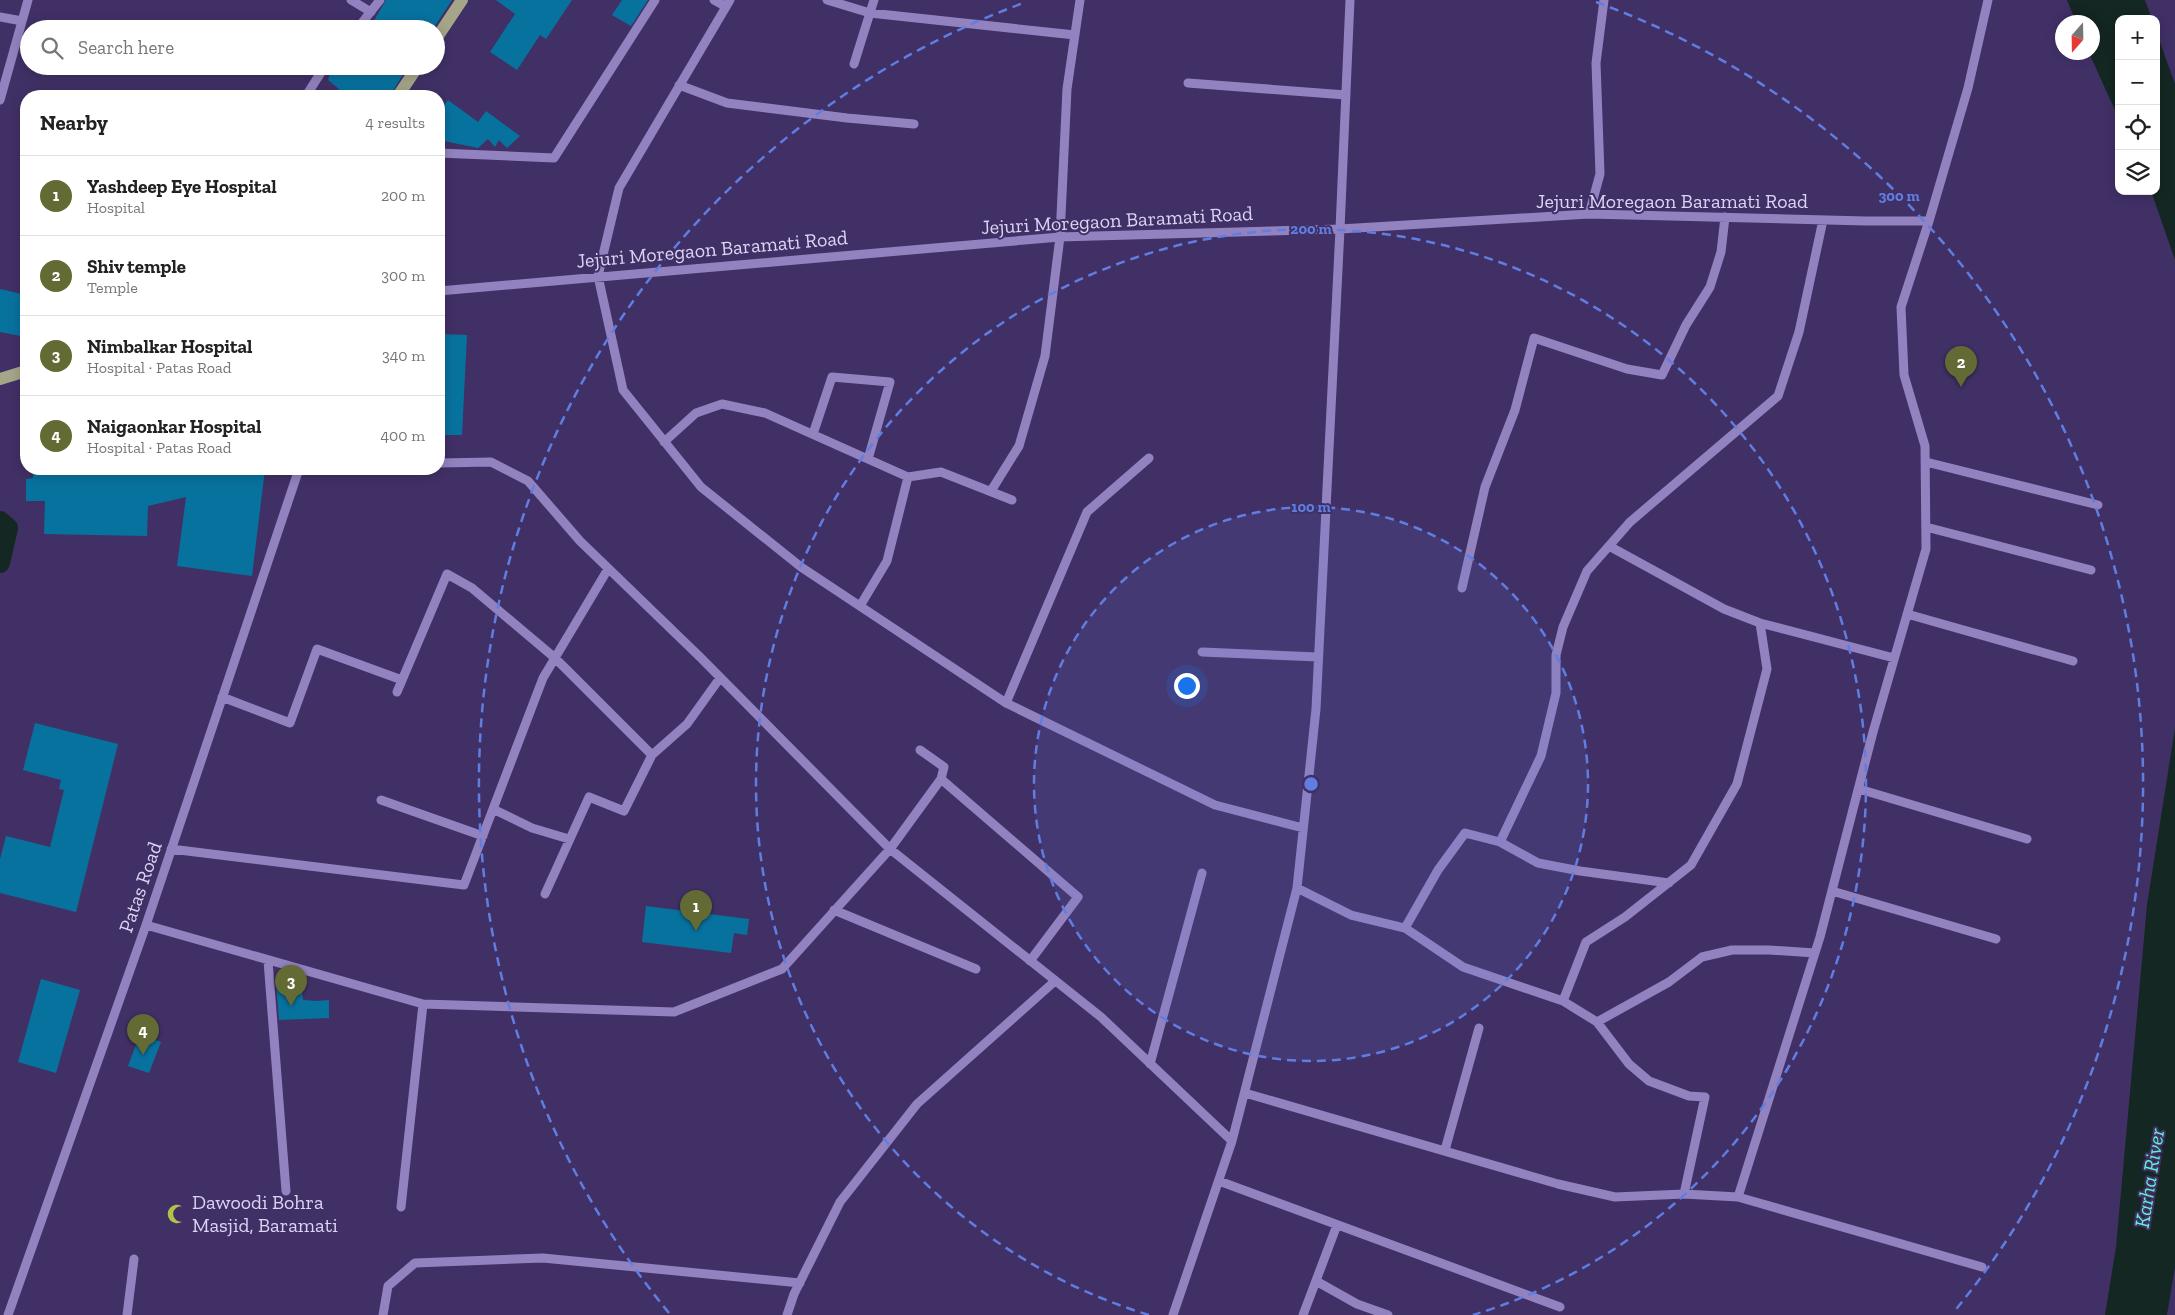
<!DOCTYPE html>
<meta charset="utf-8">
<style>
body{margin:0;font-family:"Zilla Slab",serif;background:#f2f2f2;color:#222}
.controls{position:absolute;right:15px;top:15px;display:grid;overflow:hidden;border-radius:10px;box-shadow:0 2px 12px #0003}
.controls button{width:45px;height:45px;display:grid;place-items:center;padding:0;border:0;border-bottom:1px solid #e0e0e0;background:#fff;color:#222;font:25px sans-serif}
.compass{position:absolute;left:2055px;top:15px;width:45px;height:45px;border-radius:50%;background:#fff;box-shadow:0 2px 12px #0003;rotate:200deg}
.you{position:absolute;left:1186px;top:685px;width:18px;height:18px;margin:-12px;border:4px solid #fff;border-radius:50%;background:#1a73e8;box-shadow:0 0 0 8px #1a73e833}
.badge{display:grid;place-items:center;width:32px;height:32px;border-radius:50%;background:#646a34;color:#fff;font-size:16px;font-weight:700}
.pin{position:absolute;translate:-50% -41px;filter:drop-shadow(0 1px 2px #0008)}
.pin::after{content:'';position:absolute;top:26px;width:18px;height:15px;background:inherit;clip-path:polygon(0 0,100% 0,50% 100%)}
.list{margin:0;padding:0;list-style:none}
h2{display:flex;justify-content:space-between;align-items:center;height:65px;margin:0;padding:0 20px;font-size:21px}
h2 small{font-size:16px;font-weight:400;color:#767676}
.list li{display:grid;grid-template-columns:32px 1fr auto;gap:15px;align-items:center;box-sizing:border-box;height:80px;padding:0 20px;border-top:1px solid #e0e0e0}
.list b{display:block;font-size:19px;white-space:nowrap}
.list p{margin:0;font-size:16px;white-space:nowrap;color:#767676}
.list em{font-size:16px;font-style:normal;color:#767676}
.icon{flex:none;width:28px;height:28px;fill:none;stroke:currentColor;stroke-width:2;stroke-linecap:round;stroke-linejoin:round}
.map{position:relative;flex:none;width:2175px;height:1315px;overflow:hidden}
.search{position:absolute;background:#fff;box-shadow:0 2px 12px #0003;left:20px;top:20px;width:425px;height:55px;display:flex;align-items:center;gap:12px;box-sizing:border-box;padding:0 18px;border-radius:28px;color:#767676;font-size:19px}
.panel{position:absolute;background:#fff;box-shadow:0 2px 12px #0003;left:20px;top:90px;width:425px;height:385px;border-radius:20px}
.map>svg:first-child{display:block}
</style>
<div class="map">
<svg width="2175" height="1315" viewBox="0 0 2175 1315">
<rect width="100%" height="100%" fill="#413066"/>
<!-- water -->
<path fill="#142722" d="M 2067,0 L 2145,0 L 2152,19 L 2119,19 L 2119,119 L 2089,53 L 2092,52 L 2092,22 L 2076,22 Z
M 2156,31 L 2175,84 L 2175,260 L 2151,191 L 2156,191 Z
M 2175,728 L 2175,1267 L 2167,1315 L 2105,1315 L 2116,1247 L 2147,905 Z"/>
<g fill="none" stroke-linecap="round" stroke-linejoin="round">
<!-- canal -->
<path stroke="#142722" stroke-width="20" d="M 0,521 L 8,528 L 0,563"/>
</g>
<!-- building -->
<path fill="#08729f" d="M 386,0 L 452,0 L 433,29 L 369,29 Z
M 496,0 L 572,0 L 546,39 L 540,35 L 517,70 L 490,52 L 515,14 Z
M 622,0 L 648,0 L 631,26 L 612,15 Z
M 332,66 L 408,66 L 390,96 L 334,96 L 339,89 L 328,80 Z
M 448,100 L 478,122 L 486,111 L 520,136 L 507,148 L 499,140 L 495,147 L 488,139 L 478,148 L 439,140 L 439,112 Z
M 0,289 L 26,295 L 26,337 L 0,332 Z
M 439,334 L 467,335 L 462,435 L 439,435 Z
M 33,469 L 265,469 L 252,576 L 177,566 L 186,497 L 148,506 L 147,536 L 44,534 L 45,501 L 26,501 L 26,479 L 33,478 Z
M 35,723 L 118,744 L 76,912 L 0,893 L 0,859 L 6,836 L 50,847 L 64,790 L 59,789 L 61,780 L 23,770 Z
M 646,906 L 749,919 L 747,935 L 734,933 L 731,953 L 642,942 Z
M 41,979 L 80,990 L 56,1073 L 18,1062 Z
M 276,981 L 302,991 L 303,1000 L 317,1001 L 329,1000 L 329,1018 L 279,1020 Z
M 140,1034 L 161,1042 L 149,1073 L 128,1066 Z"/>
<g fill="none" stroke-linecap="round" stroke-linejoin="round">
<!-- minor -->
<path stroke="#9283c0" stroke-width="9" d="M 351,0 L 371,12
M 714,0 L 725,6
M 730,0 L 619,188 L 598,276 L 623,390 L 701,487 L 801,567 L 1006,703 L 1215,805 L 1303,828
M 827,0 L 870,13 L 1075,35
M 0,17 L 22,21
M 357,29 L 380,0
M 854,64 L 874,0
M 1188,83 L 1346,95
M 679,85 L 727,103 L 847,118 L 914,124
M 306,96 L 325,66
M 0,100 L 28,0
M 439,153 L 554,158 L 655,0
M 1589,214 L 1600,174 L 1596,63 L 1604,0
M 439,291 L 1060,237 L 1340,229 L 1589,214 L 1866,221 L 1929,221 L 1968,88 L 1988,0
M 813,434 L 832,377 L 890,382 L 868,459
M 664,442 L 696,413 L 722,404 L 765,413 L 908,477 L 941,472 L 1012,500
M 1926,462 L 2098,505
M 439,463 L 491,462 L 528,481 L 580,541 L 701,658 L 890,849 L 1101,1017 L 1232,1141
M 991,491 L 1019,446 L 1045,356 L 1060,237 L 1067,89 L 1080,0
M 1926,527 L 2091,570
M 1462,588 L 1485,487 L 1515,410 L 1534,338 L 1627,369 L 1662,375 L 1686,325 L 1710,287 L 1721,252 L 1725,217
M 860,606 L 887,561 L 908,477
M 1907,614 L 2073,661
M 1760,623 L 1894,658
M 1202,652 L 1318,657
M 397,692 L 447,574 L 472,588 L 555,658 L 652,755
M 222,697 L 290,723 L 317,649 L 402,680
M 1006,703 L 1087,512 L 1149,458
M 941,779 L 1078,897 L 1030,961
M 1859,789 L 2027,839
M 381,800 L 483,836
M 493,809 L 532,828 L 569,839
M 1500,842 L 1538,863 L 1580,871 L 1669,883
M 171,849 L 464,885 L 543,678 L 608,569
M 1297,888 L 1351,915 L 1405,928 L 1438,870 L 1465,833 L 1500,842 L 1541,756 L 1556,693 L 1556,655 L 1563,627 L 1587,571 L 1630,522 L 1778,396 L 1799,332 L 1823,220
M 1832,891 L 1996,939
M 545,894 L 589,797 L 624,811 L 652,755 L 687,724 L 720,678
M 834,910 L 976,969
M 146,925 L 423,1004 L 674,1012 L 782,969 L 890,849 L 941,779 L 944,767 L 920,750
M 1405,928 L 1463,967 L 1563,1001 L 1597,1022 L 1629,1064 L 1649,1081 L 1689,1096 L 1705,1097 L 1684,1194
M 268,961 L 286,1191
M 1563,1001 L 1586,942 L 1625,917 L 1691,865 L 1737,784 L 1767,669 L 1760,623 L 1724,609 L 1609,546
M 1597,1022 L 1669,982 L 1702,957 L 1732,950 L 1769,950 L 1815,953
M 1150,1064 L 1202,873
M 1245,1093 L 1558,1184 L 1615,1197 L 1684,1194 L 1738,1197 L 1982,1267
M 1445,1150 L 1479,1028
M 1219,1181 L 1560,1307
M 1738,1197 L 1820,937 L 1873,732 L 1926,549 L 1925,446 L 1904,375 L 1901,307 L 1929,221
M 401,1207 L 423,1004
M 1316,1281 L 1357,1304 L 1388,1315
M 8,1315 L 146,925 L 299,469
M 127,1315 L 134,1259
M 383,1315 L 388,1286 L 415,1263 L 543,1258 L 800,1283
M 787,1315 L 794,1294 L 840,1202 L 917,1104 L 1055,981
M 1173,1315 L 1232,1141 L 1297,888 L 1316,709 L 1340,229 L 1350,0
M 1303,1315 L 1337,1225"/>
<!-- major -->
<path stroke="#a5a689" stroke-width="12" d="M 436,39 L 462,0
M 398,96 L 418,66
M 0,379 L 26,371"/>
</g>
<!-- distance rings -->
<circle cx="1311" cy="784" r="277" fill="#607de2" fill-opacity=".12"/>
<g fill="none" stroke="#607de2" stroke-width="2.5" stroke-dasharray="9 6">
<circle cx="1311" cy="784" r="277"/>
<path d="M1149 1315A555 555 0 1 1 1473 1315"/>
<path d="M669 1313A832 832 0 0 1 1026 2M1596 2A832 832 0 0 1 1953 1313"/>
</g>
<!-- icons -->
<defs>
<symbol id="mosque-bare" viewBox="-9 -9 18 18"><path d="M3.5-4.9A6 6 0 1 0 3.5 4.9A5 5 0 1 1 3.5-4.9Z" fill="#b4c24a" stroke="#413066" stroke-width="2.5" paint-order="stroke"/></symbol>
</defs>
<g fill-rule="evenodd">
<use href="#mosque-bare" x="163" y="1200" width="28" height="28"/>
</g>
<g text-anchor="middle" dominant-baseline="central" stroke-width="4" stroke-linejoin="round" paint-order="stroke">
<!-- street labels -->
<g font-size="20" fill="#dcd4f5" stroke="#413066">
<text x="1672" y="201">Jejuri Moregaon Baramati Road</text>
<text transform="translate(1117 220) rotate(-3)">Jejuri Moregaon Baramati Road</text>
<text transform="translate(712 249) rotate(-5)">Jejuri Moregaon Baramati Road</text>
<text transform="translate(140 887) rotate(-71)">Patas Road</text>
</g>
<!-- poi labels -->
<g font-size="20" fill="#dcd4f5" stroke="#413066" text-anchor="start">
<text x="192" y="1202">Dawoodi Bohra<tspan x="192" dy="23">Masjid, Baramati</tspan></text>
</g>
<!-- water labels -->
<g font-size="21" font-style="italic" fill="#60f1d0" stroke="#413066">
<text transform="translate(2149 1178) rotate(-81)">Karha River</text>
</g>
</g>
<circle cx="1311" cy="784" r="8" fill="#607de2" stroke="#413066" stroke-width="2.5"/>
<g font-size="15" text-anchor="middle" font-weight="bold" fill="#607de2" stroke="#413066" stroke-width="4" stroke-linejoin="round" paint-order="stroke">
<text x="1899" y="201">300 m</text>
<text x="1311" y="234">200 m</text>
<text x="1311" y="512">100 m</text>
</g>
</svg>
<div class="controls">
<button>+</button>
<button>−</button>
<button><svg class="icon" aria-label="locate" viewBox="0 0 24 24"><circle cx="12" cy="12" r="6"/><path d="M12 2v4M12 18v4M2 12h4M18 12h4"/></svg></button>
<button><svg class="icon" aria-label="layers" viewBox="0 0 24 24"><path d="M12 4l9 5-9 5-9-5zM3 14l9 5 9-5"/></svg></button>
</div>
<svg class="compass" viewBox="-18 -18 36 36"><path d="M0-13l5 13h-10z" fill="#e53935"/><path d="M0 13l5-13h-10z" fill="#767676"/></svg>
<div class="you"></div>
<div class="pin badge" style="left:696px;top:931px">1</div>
<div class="pin badge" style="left:1961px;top:387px">2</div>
<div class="pin badge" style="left:291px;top:1006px">3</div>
<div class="pin badge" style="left:143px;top:1055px">4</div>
<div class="search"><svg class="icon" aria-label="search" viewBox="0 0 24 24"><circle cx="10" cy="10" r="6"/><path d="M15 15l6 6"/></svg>Search here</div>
<section class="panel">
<h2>Nearby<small>4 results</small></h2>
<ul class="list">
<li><span class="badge">1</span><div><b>Yashdeep Eye Hospital</b><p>Hospital</p></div><em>200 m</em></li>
<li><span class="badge">2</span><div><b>Shiv temple</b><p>Temple</p></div><em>300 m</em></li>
<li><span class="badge">3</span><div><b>Nimbalkar Hospital</b><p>Hospital · Patas Road</p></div><em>340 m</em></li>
<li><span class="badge">4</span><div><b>Naigaonkar Hospital</b><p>Hospital · Patas Road</p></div><em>400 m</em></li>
</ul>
</section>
</div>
